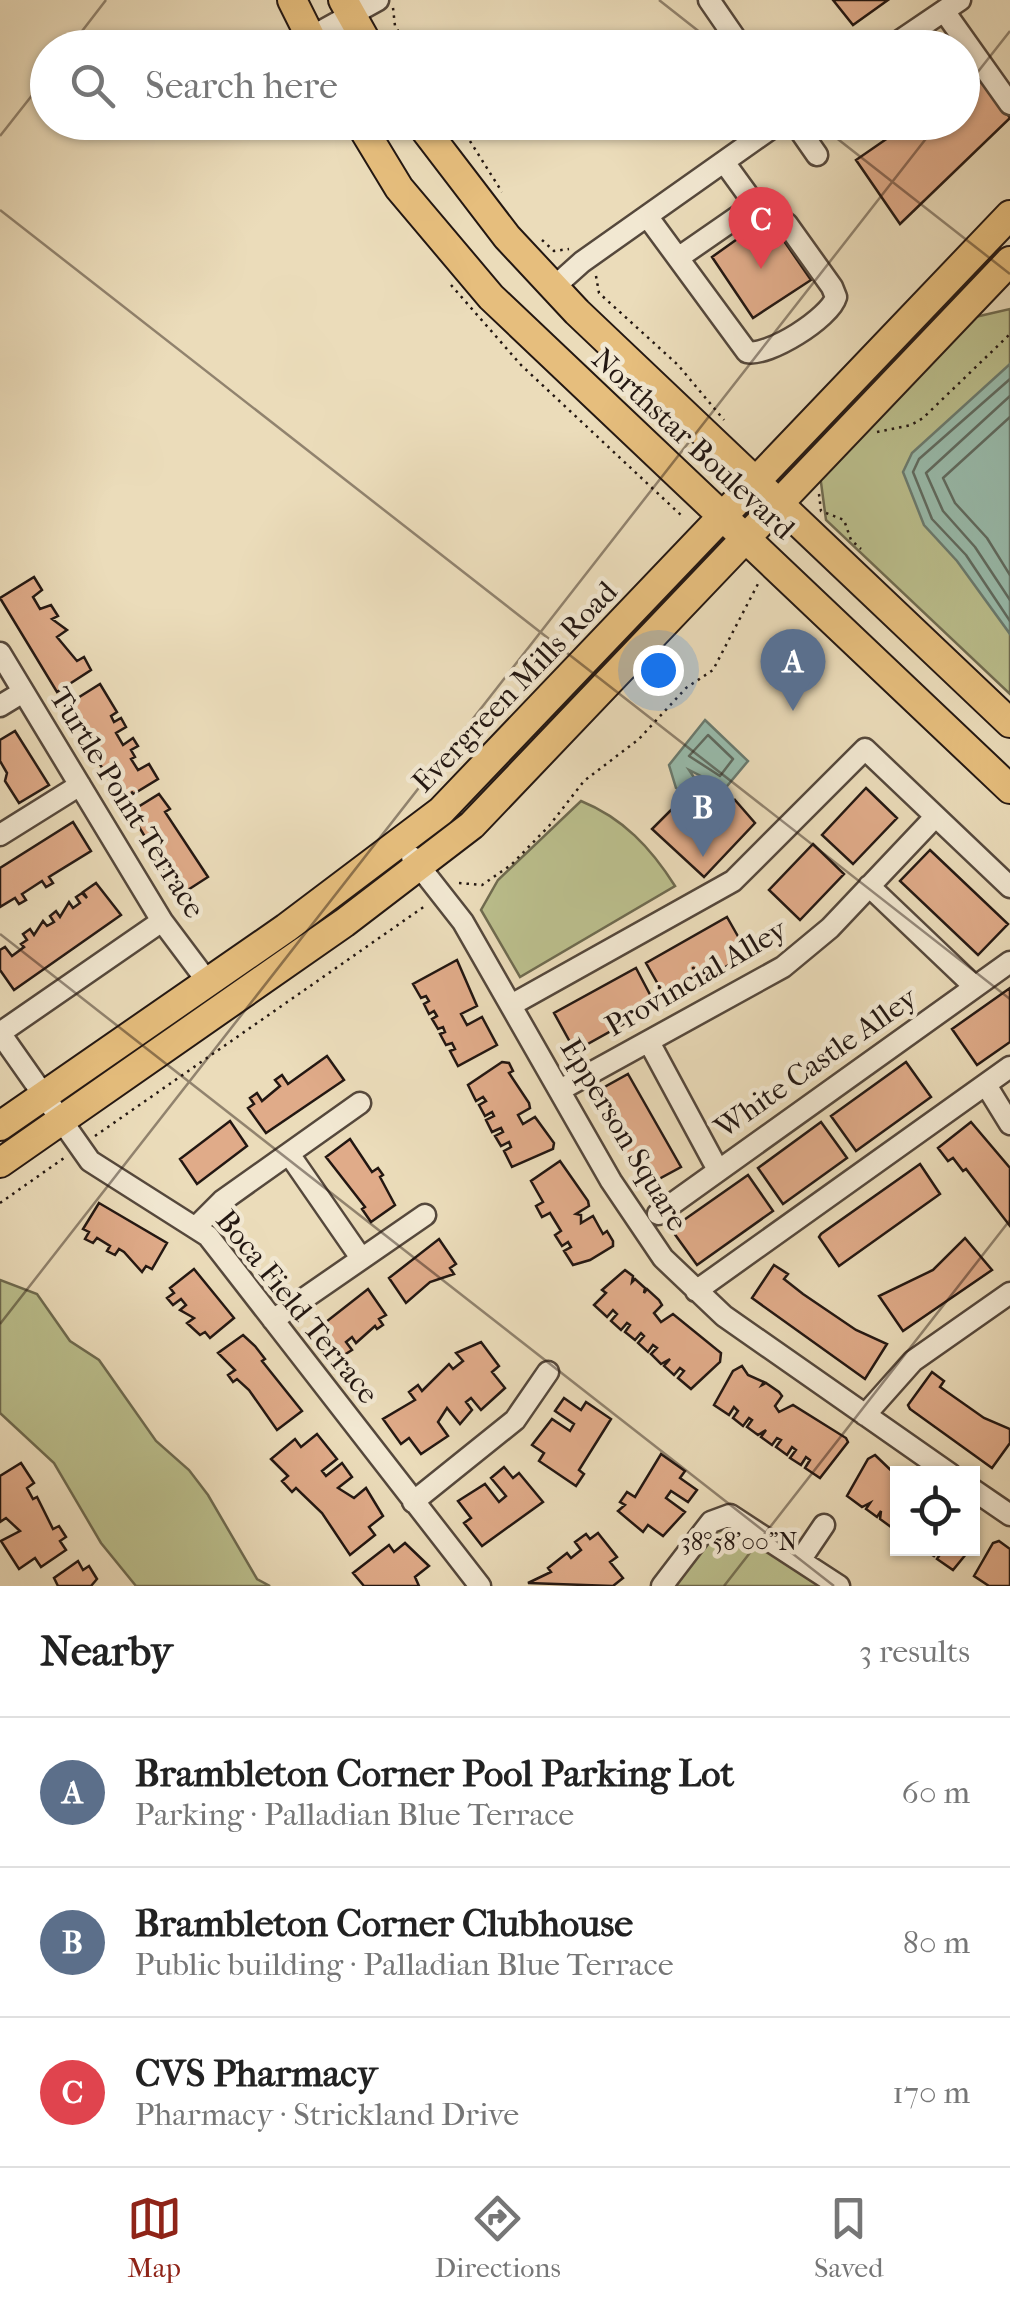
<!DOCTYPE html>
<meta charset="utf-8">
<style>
body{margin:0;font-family:"IM FELL French Canon",serif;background:#f2f2f2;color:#222}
.controls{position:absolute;right:30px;bottom:30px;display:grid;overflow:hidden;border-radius:0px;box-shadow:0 2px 8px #0004}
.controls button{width:90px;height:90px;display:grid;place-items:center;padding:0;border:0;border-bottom:2px solid #e0e0e0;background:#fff;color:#222;font:50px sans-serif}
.you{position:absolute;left:658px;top:670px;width:35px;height:35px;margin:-25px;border:8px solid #fff;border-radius:50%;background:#1a73e8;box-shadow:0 0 0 15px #1a73e833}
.badge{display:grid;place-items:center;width:65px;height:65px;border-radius:50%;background:#8f2418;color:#fff;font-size:32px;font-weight:700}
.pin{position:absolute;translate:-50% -82px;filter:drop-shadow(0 2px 5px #0008)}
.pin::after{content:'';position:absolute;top:52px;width:35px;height:30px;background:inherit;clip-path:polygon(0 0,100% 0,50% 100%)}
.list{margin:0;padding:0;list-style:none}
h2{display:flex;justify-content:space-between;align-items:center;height:130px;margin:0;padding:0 40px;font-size:42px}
h2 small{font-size:32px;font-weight:400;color:#767676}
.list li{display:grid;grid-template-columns:65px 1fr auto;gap:30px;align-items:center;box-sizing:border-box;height:150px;padding:0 40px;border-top:2px solid #e0e0e0}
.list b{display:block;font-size:38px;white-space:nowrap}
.list p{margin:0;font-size:32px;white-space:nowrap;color:#767676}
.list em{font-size:32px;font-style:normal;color:#767676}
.icon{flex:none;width:55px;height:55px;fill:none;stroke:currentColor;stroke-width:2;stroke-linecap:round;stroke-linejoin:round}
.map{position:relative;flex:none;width:1010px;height:1586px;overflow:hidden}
.search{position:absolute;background:#fff;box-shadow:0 2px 8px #0004;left:30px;right:30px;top:30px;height:110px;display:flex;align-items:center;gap:25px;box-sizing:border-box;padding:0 35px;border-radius:55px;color:#767676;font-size:38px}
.sheet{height:580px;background:#fff}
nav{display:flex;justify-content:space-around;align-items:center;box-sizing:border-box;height:140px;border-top:2px solid #e0e0e0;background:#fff;font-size:28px;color:#767676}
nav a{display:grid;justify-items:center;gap:5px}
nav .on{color:#8f2418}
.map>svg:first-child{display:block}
</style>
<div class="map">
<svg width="1010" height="1586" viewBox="0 0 1010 1586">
<rect width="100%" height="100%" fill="#ebdcba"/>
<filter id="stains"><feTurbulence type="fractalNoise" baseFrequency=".002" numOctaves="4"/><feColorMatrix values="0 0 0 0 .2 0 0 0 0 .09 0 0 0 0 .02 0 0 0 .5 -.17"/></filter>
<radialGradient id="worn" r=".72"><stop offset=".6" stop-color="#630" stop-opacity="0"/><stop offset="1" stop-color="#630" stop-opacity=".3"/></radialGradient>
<!-- green -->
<path fill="#bbbf8d" stroke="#6f6b50" stroke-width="2.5" d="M 1010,309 L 1010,694 L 826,520 L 820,475 L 971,318 Z
M 581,801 C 623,818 651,848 675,886 L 520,977 L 481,910 L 498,880 Z
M 0,1280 L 37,1294 L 70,1341 L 99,1360 L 156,1441 L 189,1470 L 208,1495 L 257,1579 L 270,1586 L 136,1586 L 101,1543 L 54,1463 L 0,1413 Z
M 717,1518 L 839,1586 L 662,1586 Z"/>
<!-- water -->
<path fill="#98bcad" stroke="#697a6f" stroke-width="2.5" d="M 1010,364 L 1010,634 L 957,561 L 924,525 L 903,472 L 912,453 Z
M 705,720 L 748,761 L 717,798 L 710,796 L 705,778 L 689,770 L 703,791 L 697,800 L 676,788 L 669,765 Z"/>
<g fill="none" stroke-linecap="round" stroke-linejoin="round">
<!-- shore -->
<path stroke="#5e6a60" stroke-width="2.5" d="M 1010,379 L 919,459 L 913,472 L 932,519 L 966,555 L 1010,621
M 1010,396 L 926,473 L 943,511 L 975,547 L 1010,600
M 1010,417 L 943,478 L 955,503 L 987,538 L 1010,575
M 708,735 L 733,759 L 720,776 L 689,756 Z"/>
</g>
<!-- building -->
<path fill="#e0ab89" stroke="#231712" stroke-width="2.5" d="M 833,0 L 888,0 L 853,25 Z
M 981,74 L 1010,118 L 900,224 L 856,160 L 911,122 L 962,122 L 962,87 Z
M 771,215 L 779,220 L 775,228 L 811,280 L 753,318 L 712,257 Z
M 34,577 L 42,590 L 33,597 L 40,609 L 51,605 L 58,616 L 52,619 L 67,630 L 57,637 L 77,661 L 84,657 L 91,670 L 57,692 L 0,598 Z
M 100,684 L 117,712 L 111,716 L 114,722 L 121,718 L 126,727 L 116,733 L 123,745 L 133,738 L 138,746 L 131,750 L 135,757 L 131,759 L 138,770 L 149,764 L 158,779 L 122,801 L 65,706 Z
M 15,731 L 49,785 L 19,803 L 5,781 L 7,773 L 0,761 L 0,740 Z
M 866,788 L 897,818 L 853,864 L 822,835 Z
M 159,794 L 170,809 L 165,812 L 208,877 L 180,895 L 130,812 Z
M 735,800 L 755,823 L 704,877 L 652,829 L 672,809 L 703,837 Z
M 73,822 L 91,851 L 49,877 L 53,883 L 46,887 L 42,881 L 22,894 L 26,900 L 19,904 L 15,898 L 0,907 L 0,868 Z
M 813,844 L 844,874 L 800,920 L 769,890 Z
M 930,850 L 1008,924 L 978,955 L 900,881 Z
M 96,883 L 121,915 L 14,990 L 0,970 L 0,950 L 5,947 L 12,956 L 24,947 L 21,944 L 27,940 L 23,934 L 30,929 L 34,935 L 43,921 L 47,926 L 54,922 L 50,916 L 56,911 L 60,917 L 69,902 L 73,908 L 80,903 L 76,897 L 82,893 L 87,898 L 83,892 Z
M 727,917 L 748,954 L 667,1000 L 646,963 Z
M 457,960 L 477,1006 L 461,1014 L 467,1025 L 482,1017 L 497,1045 L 458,1066 L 450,1051 L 455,1049 L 452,1043 L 446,1045 L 440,1034 L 445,1032 L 443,1027 L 438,1029 L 432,1019 L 437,1016 L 434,1011 L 429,1014 L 424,1004 L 429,1001 L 426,996 L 421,998 L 413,984 Z
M 636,968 L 656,1006 L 575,1051 L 554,1013 Z
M 1010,988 L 1010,1042 L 977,1065 L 952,1029 Z
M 327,1056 L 344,1080 L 266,1133 L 248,1108 L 254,1104 L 250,1098 L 257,1093 L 262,1101 L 280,1086 L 275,1080 L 282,1075 L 288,1084 Z
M 502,1062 L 509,1063 L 513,1071 L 509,1073 L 529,1103 L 530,1108 L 518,1115 L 523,1124 L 535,1117 L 554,1143 L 553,1149 L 512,1167 L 504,1151 L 511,1147 L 509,1142 L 501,1146 L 495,1136 L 503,1132 L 501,1128 L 492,1132 L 486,1120 L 494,1116 L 492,1112 L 485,1116 L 479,1105 L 486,1101 L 483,1097 L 476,1101 L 468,1085 Z
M 906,1062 L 931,1097 L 856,1151 L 831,1116 Z
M 628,1074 L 681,1167 L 644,1187 L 592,1094 Z
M 230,1121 L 247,1146 L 197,1184 L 180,1159 Z
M 821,1122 L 847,1158 L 783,1204 L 758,1168 Z
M 971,1122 L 1010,1168 L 1010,1226 L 966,1169 L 963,1171 L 953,1158 L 948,1161 L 938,1148 Z
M 350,1139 L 372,1172 L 378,1168 L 383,1175 L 380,1177 L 395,1205 L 371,1222 L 362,1209 L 365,1207 L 326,1157 Z
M 560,1161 L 588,1201 L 589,1206 L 576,1214 L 581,1215 L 581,1223 L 593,1216 L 603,1234 L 607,1231 L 613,1241 L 613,1246 L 590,1260 L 573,1265 L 564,1251 L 571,1247 L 568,1242 L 562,1246 L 555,1235 L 561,1231 L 550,1213 L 542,1217 L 536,1206 L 543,1202 L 531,1181 Z
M 920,1164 L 940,1194 L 839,1266 L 819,1237 L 821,1234 Z
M 748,1175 L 773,1211 L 697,1265 L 671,1229 Z
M 99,1203 L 167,1243 L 152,1269 L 146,1266 L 142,1272 L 124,1252 L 119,1249 L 115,1255 L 107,1251 L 110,1246 L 97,1238 L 93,1243 L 85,1239 L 89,1232 L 83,1229 Z
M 965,1238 L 992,1270 L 903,1331 L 879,1296 L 933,1270 Z
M 439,1239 L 456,1264 L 450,1268 L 454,1274 L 430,1282 L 406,1303 L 389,1278 Z
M 774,1265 L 788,1274 L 784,1279 L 803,1294 L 856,1330 L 887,1344 L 865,1379 L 752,1298 Z
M 194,1269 L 234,1318 L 210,1338 L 205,1332 L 200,1335 L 187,1323 L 194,1318 L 180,1310 L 186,1305 L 181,1299 L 173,1305 L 167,1298 L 174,1293 L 170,1288 Z
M 625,1270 L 633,1276 L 632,1282 L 635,1279 L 645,1288 L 644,1293 L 647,1289 L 659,1300 L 662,1305 L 654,1313 L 661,1322 L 673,1314 L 721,1353 L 720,1362 L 691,1389 L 678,1378 L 684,1371 L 680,1368 L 674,1375 L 664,1366 L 670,1359 L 661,1364 L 651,1354 L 657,1348 L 653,1345 L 648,1352 L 638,1343 L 644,1336 L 641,1333 L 635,1340 L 625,1332 L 630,1325 L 627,1323 L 621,1330 L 611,1321 L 617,1314 L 613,1310 L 607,1317 L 594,1305 L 606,1293 L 602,1290 Z
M 368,1289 L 386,1315 L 379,1319 L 383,1325 L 377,1329 L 375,1326 L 356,1343 L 352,1337 L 346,1342 L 352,1350 L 344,1355 L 341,1350 L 334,1354 L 317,1329 Z
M 243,1335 L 255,1346 L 265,1359 L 262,1361 L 302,1411 L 277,1430 L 249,1390 L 237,1379 L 233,1382 L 228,1375 L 235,1370 L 218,1353 Z
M 481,1342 L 499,1366 L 492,1372 L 505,1388 L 481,1410 L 471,1398 L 466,1402 L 472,1410 L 460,1424 L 447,1408 L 438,1422 L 448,1436 L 421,1454 L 409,1438 L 401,1444 L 383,1419 L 415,1400 L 409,1392 L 418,1385 L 422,1391 L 449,1364 L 453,1369 L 463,1361 L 456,1353 Z
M 742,1366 L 748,1375 L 764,1382 L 762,1385 L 766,1383 L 779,1392 L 782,1396 L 775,1406 L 779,1412 L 793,1405 L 846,1438 L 848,1442 L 820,1478 L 805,1468 L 810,1460 L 806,1457 L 801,1465 L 790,1458 L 796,1450 L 792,1447 L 787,1455 L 776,1447 L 781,1440 L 777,1438 L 772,1445 L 761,1437 L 766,1430 L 758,1435 L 747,1427 L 752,1420 L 749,1418 L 743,1426 L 733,1418 L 738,1411 L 734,1407 L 729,1415 L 714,1405 L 733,1371 Z
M 932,1372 L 944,1381 L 940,1387 L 984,1418 L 1010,1429 L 1010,1443 L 992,1468 L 910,1409 L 908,1405 Z
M 564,1398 L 581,1410 L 586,1402 L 611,1419 L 579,1470 L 584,1474 L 576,1486 L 539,1461 L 544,1453 L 532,1445 L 552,1419 L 570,1431 L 574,1424 L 555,1411 Z
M 317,1434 L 337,1459 L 322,1471 L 326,1476 L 342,1463 L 352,1477 L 338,1488 L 354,1498 L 366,1488 L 383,1516 L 369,1527 L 375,1535 L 350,1555 L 322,1513 L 296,1488 L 292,1492 L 282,1481 L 288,1476 L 271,1459 L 295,1439 L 301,1447 Z
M 661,1454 L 685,1471 L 680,1478 L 697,1490 L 688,1502 L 671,1491 L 666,1498 L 685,1512 L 663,1536 L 648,1525 L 643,1532 L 618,1511 L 625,1505 L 620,1502 L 627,1492 L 635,1497 Z
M 875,1455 L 898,1477 L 898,1523 L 891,1527 L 880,1519 L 881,1511 L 877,1517 L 866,1509 L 870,1503 L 862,1507 L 847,1496 L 868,1459 Z
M 21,1463 L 34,1483 L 27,1488 L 33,1499 L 37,1497 L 53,1529 L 59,1526 L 66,1537 L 60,1541 L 66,1550 L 41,1567 L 35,1558 L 19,1569 L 1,1541 L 20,1531 L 6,1518 L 0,1522 L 0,1476 Z
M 504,1467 L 513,1478 L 519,1473 L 543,1502 L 482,1546 L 464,1523 L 471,1518 L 458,1501 L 485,1484 L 499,1502 L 506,1496 L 491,1478 Z
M 598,1533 L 617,1557 L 610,1562 L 623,1578 L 613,1586 L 528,1583 L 551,1572 L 548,1568 L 567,1553 L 571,1558 L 581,1550 L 575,1542 L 586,1534 L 590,1539 Z
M 999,1541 L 1010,1549 L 1010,1586 L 989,1586 L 974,1576 L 993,1543 Z
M 405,1543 L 429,1566 L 415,1577 L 419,1586 L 364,1586 L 353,1573 L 389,1545 L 394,1552 Z
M 971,1548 L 953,1570 L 937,1559 L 941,1553 L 938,1551 L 934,1556 L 923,1549 Z
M 78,1561 L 83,1570 L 89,1566 L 97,1579 L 91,1586 L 58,1586 L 54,1578 Z"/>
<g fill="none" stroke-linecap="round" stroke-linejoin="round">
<defs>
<path id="minor" d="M 709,0 L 742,48
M 944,11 L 1010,104
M 311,37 L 378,0
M 889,48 L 960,0
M 794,122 L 817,155
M 647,216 L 747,352 C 768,357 830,318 836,297 L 832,287 L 787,224 L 753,202 L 724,162
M 678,258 L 756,204
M 553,288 L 582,262 L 780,122
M 0,653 L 162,921 L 207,981
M 0,706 L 23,692
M 0,835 L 80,785
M 412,857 L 463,922 L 611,1181 L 663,1258 L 724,1316 L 950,1474
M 869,886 L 975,987
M 513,1004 L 733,881 L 865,749 L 1010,887
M 0,1033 L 90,1161 L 208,1236 L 480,1586
M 0,1033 L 162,921
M 649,1042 L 718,1170
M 986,1085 L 1010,1124
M 560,1090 L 783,967 L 830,928 L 935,817
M 289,1154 L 361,1258
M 658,1214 L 1010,962
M 197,1226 L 222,1201 L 360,1103
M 696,1291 L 1010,1067
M 273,1320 L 425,1215
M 865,1415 L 913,1361 L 1010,1293
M 972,1489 L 1010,1515
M 413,1502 L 515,1420 L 548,1372
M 801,1559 L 824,1525
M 662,1586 L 711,1522 L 730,1515 L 839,1586"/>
<path id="major" d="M 292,0 L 316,48
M 343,0 L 370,48
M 359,122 L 399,188 L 491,297 L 1010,789
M 419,122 L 507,237 L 577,312 L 1010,723
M 0,1126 L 286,928 L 441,811 L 1010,215
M 0,1163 L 344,923 L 472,825 L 1010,261"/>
</defs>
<!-- minor casing -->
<use href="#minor" stroke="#55483c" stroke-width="25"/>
<!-- major casing -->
<use href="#major" stroke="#231712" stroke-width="32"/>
<!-- path -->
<path stroke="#231712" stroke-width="2.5" stroke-dasharray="2.5 5" stroke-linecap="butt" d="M 393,8 L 395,26 L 409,48
M 458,122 L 502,192
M 542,240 L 554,251 L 569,249
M 596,276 L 599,293 L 678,365 L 724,420
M 451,285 L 521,365 L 683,517
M 877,432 L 911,425 L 923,418 L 1010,334
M 819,494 L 821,511 L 844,520 L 851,540 L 861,549
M 459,883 L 482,885 L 511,865 L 549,826 L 584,781 L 639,739 L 686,688 L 713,670 L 759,582
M 95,1136 L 425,906
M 0,1203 L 64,1158"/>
<!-- minor -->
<use href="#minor" stroke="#f2e8d2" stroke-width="20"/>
<!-- major -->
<use href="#major" stroke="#e6be7d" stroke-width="28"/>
</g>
<!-- ticks -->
<path fill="none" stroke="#231712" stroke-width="2.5" stroke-opacity="0.45" d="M 659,0 L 720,48M 69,48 L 106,0M 962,92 L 1010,31M 816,122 L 1010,274M 0,136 L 48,75M 0,210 L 1010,999M 0,934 L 834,1586M 0,1324 L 939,122M 724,1586 L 1010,1220"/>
<g text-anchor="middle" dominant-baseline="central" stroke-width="9" stroke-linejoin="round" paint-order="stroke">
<!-- street labels -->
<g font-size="30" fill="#231712" stroke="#f2e8d2">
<text transform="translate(693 444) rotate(43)">Northstar Boulevard</text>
<text transform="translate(515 687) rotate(-46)">Evergreen Mills Road</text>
<text transform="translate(127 803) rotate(58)">Turtle Point Terrace</text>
<text transform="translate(696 978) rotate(-30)">Provincial Alley</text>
<text transform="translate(816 1063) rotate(-35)">White Castle Alley</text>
<text transform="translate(624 1135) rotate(59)">Epperson Square</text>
<text transform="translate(297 1307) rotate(51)">Boca Field Terrace</text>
</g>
</g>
<g font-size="25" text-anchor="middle" fill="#231712" stroke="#f2e8d2" stroke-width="9" stroke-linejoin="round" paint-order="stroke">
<text x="739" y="1550">38°58'00"N</text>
</g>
<rect width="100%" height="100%" filter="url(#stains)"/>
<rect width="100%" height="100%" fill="url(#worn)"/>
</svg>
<div class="controls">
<button><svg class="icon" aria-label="locate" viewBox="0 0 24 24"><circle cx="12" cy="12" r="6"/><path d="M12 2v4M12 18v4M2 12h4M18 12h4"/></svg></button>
</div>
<div class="you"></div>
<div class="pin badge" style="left:793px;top:711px;background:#5c6f8a">A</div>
<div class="pin badge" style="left:703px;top:857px;background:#5c6f8a">B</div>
<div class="pin badge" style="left:761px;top:269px;background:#e0444e">C</div>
<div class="search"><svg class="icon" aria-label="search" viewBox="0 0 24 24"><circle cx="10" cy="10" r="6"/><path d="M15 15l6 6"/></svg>Search here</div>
</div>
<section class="sheet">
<h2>Nearby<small>3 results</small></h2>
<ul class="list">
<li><span class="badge" style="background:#5c6f8a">A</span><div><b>Brambleton Corner Pool Parking Lot</b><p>Parking · Palladian Blue Terrace</p></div><em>60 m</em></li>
<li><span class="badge" style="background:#5c6f8a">B</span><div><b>Brambleton Corner Clubhouse</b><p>Public building · Palladian Blue Terrace</p></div><em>80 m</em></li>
<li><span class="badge" style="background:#e0444e">C</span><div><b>CVS Pharmacy</b><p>Pharmacy · Strickland Drive</p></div><em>170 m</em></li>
</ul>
</section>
<nav>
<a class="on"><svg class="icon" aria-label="map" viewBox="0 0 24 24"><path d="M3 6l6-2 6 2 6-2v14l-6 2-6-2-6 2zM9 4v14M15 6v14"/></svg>Map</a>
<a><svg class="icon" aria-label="directions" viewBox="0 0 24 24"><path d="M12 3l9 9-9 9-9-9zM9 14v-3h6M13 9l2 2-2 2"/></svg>Directions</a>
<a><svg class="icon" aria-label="saved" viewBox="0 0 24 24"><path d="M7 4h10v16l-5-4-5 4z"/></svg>Saved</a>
</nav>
